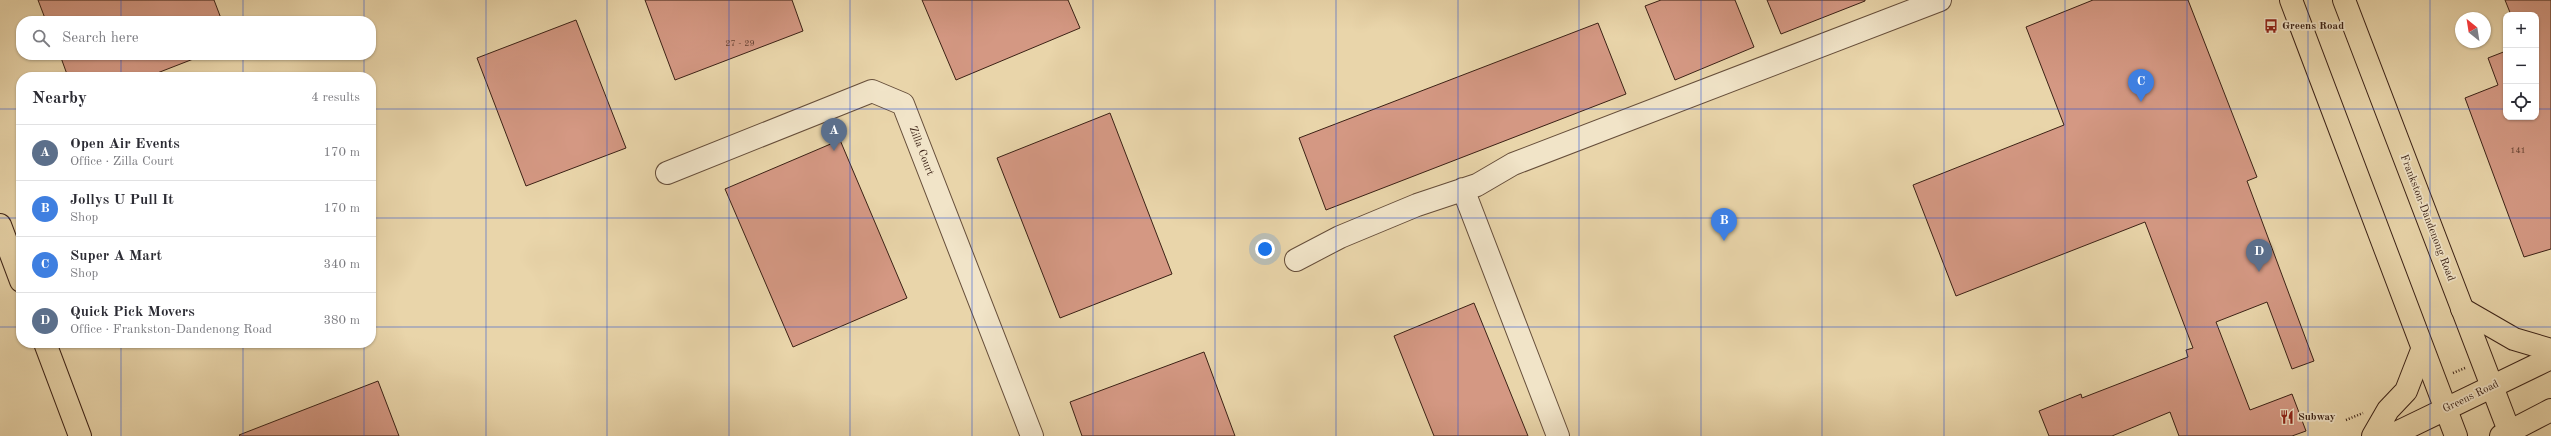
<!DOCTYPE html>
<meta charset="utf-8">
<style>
body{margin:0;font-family:"Old Standard TT",serif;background:#f7f7f7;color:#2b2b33}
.controls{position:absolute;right:12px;top:12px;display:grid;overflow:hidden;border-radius:8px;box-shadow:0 1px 3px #0004}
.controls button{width:36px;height:36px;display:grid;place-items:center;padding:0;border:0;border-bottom:1px solid #e1e1e2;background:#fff;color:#2b2b33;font:20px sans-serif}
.compass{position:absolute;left:2455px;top:12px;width:36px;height:36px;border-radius:50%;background:#fff;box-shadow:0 1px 3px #0004;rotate:330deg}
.you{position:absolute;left:1265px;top:249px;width:14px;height:14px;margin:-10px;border:3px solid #fff;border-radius:50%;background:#1a73e8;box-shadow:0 0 0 6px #1a73e833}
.badge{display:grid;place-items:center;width:26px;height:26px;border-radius:50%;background:#0b8043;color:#fff;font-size:13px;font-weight:700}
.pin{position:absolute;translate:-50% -33px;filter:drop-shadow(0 1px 2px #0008)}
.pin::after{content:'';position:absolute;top:21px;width:14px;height:12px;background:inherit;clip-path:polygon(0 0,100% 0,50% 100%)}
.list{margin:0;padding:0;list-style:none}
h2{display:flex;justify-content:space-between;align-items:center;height:52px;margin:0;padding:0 16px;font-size:17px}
h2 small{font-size:13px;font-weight:400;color:#7c7c81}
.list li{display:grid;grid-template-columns:26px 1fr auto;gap:12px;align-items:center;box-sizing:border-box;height:56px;padding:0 16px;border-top:1px solid #e1e1e2}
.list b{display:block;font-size:15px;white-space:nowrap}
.list p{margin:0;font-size:13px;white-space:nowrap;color:#7c7c81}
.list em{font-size:13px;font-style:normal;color:#7c7c81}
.icon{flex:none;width:22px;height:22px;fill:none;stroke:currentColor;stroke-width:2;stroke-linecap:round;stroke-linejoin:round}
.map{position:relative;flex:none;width:2551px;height:436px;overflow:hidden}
.search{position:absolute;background:#fff;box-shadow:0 1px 3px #0004;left:16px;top:16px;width:360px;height:44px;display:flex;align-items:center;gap:10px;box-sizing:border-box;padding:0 14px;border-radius:16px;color:#7c7c81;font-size:15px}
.panel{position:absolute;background:#fff;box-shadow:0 1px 3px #0004;left:16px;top:72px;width:360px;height:276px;border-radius:16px}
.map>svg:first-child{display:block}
</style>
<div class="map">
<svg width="2551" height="436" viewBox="0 0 2551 436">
<rect width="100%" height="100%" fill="#e9d5aa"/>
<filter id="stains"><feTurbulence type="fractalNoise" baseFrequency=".005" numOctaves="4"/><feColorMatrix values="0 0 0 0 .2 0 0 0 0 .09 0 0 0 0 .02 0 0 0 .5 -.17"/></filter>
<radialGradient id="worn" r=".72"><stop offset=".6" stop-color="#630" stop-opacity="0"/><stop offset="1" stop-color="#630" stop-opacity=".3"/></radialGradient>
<!-- building -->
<path fill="#d49883" stroke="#3b2115" d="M 38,0 L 214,0 L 222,21 L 46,21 Z
M 645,0 L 792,0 L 803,31 L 675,80 Z
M 922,0 L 1068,0 L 1080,28 L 956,80 Z
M 1661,0 L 1735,0 L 1754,47 L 1675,80 L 1645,6 Z
M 1767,0 L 1865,0 L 1865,1 L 1781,34 Z
M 2093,0 L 2188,0 L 2257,177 L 2247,181 L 2314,361 L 2292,369 L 2267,302 L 2216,322 L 2250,410 L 2292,394 L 2306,431 L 2292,436 L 2179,436 L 2170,412 L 2112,436 L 2049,436 L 2039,411 L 2081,394 L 2082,398 L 2188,357 L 2186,350 L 2193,348 L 2145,222 L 1956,296 L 1913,185 L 2064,125 L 2026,27 Z
M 2505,0 L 2551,0 L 2551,249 L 2524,257 L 2465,98 L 2498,85 L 2488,58 L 2506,51 L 2506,117 L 2536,117 L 2536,15 L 2511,15 Z
M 576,20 L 626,148 L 526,186 L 477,58 Z
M 1598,23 L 1626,94 L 1326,210 L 1299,138 Z
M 60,55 L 201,55 L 201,56 L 147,77 L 68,77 Z
M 1110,113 L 1172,274 L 1060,318 L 997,158 Z
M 840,140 L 907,298 L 793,347 L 725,189 Z
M 1474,303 L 1528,436 L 1434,436 L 1394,336 Z
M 1204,352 L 1235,436 L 1082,436 L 1070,402 Z
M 378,381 L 399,436 L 240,436 L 239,435 Z"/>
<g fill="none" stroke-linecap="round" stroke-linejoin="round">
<defs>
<path id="minor" d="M 667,173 L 872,91 L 903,104 L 1032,436
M 1463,189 L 1558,436
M 1296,260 L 1340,237 L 1417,205 L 1477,185 L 1513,164 L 1940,0"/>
<path id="major" d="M 0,225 L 21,281
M 2462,309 L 2514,339 L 2551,350
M 45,343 L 80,436
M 2373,436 L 2388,410 L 2406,391 L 2422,350
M 2390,436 L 2551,358
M 2501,436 L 2551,410"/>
<path id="highway" d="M 2291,0 L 2456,436
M 2344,0 L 2511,436"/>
</defs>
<!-- minor casing -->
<use href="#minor" stroke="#664e3a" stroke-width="24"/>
<!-- major casing -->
<use href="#major" stroke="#3b2115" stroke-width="24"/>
<!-- highway casing -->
<use href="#highway" stroke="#3b2115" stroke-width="24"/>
<!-- path -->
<path stroke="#3b2115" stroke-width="2.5" stroke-dasharray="1 2" stroke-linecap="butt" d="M 2453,373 L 2465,368
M 2346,420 L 2363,413"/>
<!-- minor -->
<use href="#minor" stroke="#f1e4c8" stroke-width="22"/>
<!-- major -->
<use href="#major" stroke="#e9d5aa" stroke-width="22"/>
<!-- highway -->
<use href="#highway" stroke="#e9d5aa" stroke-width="22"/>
</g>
<!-- grid -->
<path fill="none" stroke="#1d4ed8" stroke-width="1" stroke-opacity="0.55" d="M 121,0 L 121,21M 243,0 L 243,21M 364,0 L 364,21M 486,0 L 486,436M 607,0 L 607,436M 729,0 L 729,436M 850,0 L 850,436M 972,0 L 972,436M 1093,0 L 1093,436M 1215,0 L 1215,436M 1336,0 L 1336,436M 1458,0 L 1458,436M 1579,0 L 1579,436M 1701,0 L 1701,436M 1822,0 L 1822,436M 1944,0 L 1944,436M 2065,0 L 2065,436M 2187,0 L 2187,436M 2308,0 L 2308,436M 2430,0 L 2430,436M 121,55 L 121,77M 243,55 L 243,77M 364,55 L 364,77M 0,109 L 21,109M 371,109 L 2506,109M 2536,109 L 2551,109M 0,218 L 21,218M 371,218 L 2551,218M 0,327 L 21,327M 371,327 L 2551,327M 121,343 L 121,436M 243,343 L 243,436M 364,343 L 364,436"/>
<!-- icons -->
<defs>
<symbol id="bus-bare" viewBox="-9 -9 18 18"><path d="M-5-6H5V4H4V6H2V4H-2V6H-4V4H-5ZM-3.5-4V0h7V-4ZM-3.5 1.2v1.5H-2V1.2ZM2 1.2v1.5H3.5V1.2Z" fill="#8f2418" stroke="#f1e4c8" stroke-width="2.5" paint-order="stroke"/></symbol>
<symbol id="restaurant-bare" viewBox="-9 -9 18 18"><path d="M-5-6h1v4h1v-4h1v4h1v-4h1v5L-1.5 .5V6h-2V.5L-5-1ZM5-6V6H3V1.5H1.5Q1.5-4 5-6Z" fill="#8f2418" stroke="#f1e4c8" stroke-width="2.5" paint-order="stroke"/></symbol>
</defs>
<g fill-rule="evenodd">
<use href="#bus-bare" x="2261" y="16" width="20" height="20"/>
<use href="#restaurant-bare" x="2277" y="407" width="20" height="20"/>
</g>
<g text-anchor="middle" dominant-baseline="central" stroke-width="3.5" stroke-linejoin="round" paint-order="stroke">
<!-- number labels -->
<g font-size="9" fill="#613f30">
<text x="740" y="43">27 - 29</text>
<text x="2518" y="150">141</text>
</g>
<!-- poi labels -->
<g font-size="11" font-weight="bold" fill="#3b2115" stroke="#f1e4c8" text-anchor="start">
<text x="2282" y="26">Greens Road</text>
<text x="2298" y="417">Subway</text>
</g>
<!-- street labels -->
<g font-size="11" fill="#3b2115" stroke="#f1e4c8">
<text transform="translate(921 151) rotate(69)">Zilla Court</text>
<text transform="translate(2427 218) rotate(69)">Frankston-Dandenong Road</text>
<text transform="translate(2471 397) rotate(-26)">Greens Road</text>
</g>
</g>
<rect width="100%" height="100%" filter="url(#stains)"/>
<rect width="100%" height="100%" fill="url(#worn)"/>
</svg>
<div class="controls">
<button>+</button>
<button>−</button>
<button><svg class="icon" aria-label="locate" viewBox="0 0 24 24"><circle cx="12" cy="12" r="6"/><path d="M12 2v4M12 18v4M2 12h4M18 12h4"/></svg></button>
</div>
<svg class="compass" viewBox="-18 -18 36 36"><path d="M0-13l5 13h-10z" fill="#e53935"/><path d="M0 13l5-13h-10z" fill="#7c7c81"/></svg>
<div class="you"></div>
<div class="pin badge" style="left:834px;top:151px;background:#5c6f8a">A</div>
<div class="pin badge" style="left:1724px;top:241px;background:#3f7fe0">B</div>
<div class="pin badge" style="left:2141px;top:102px;background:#3f7fe0">C</div>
<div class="pin badge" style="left:2259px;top:272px;background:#5c6f8a">D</div>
<div class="search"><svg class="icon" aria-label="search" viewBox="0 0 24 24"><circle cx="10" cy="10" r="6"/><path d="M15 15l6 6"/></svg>Search here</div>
<section class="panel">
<h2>Nearby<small>4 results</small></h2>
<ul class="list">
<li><span class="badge" style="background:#5c6f8a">A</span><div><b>Open Air Events</b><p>Office · Zilla Court</p></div><em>170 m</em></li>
<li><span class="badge" style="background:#3f7fe0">B</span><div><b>Jollys U Pull It</b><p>Shop</p></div><em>170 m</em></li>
<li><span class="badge" style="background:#3f7fe0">C</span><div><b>Super A Mart</b><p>Shop</p></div><em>340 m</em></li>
<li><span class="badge" style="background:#5c6f8a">D</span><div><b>Quick Pick Movers</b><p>Office · Frankston-Dandenong Road</p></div><em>380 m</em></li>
</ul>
</section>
</div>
